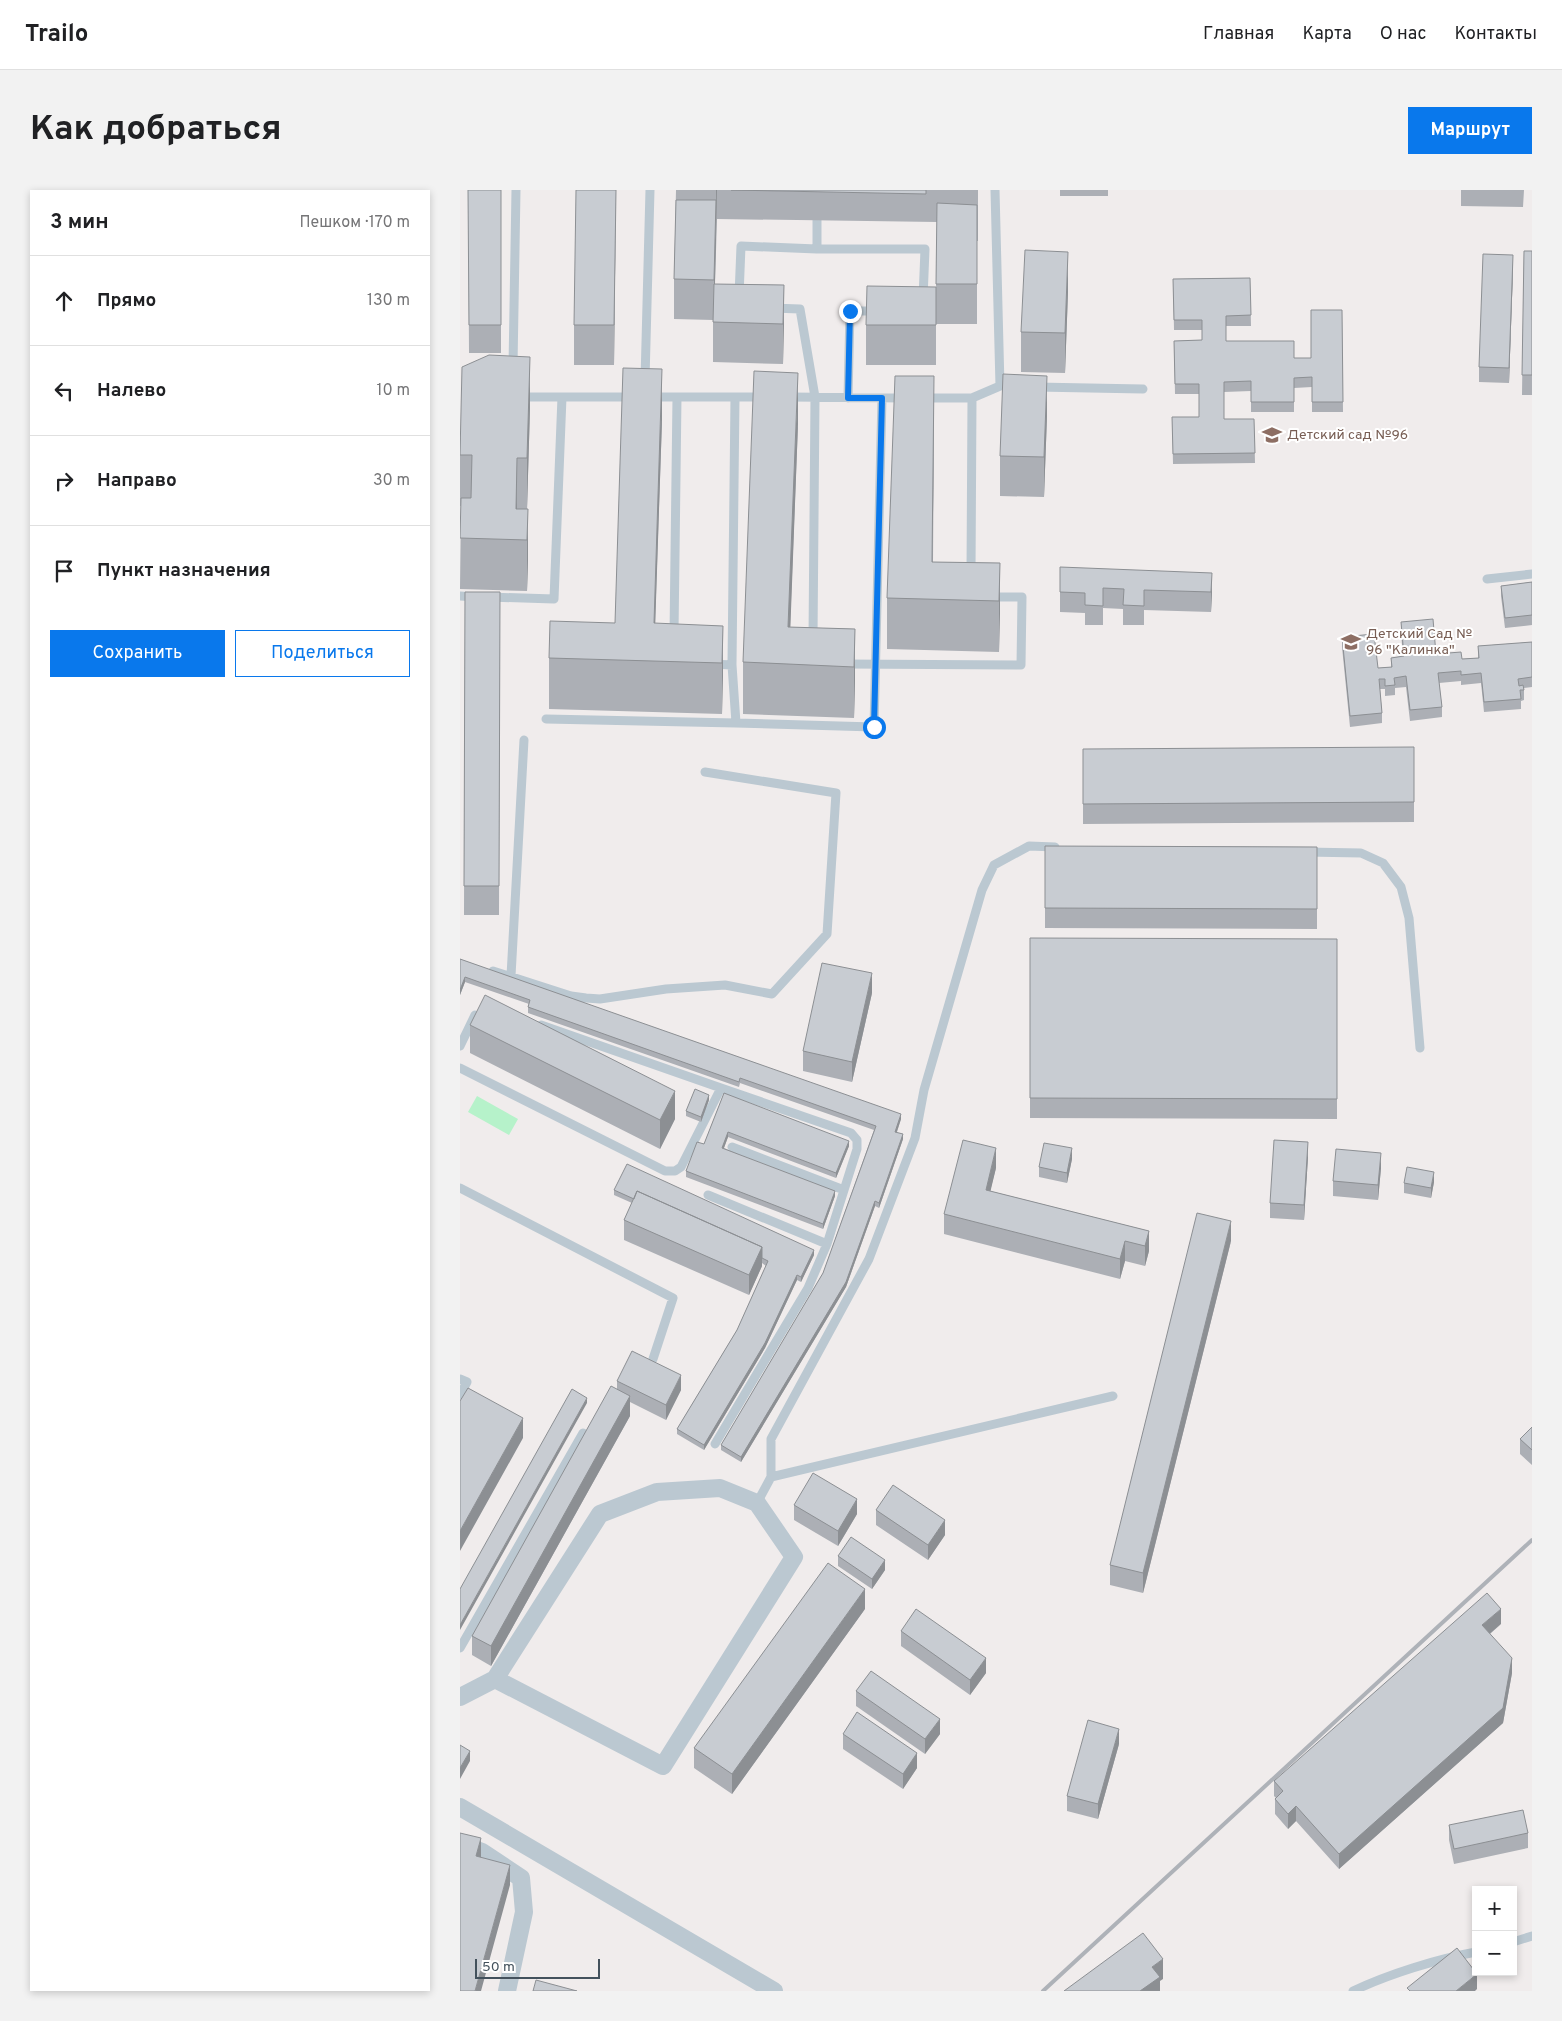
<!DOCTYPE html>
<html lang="ru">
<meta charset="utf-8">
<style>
body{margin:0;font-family:Overpass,sans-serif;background:#f2f2f2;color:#202124}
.controls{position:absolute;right:15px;bottom:15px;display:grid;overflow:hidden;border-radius:0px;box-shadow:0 2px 8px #0003}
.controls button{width:45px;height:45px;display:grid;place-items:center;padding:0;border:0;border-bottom:1px solid #e0e0e0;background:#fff;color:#202124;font:25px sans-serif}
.scale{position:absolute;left:15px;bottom:12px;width:125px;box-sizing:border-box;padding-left:5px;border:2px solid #43515c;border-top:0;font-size:14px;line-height:18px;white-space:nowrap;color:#43515c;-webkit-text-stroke:4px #fff;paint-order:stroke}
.stop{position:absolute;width:15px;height:15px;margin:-11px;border:4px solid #0978ec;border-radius:50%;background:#fff}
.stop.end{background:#0978ec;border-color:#fff;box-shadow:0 1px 5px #0008}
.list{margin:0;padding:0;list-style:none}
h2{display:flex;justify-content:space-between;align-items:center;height:65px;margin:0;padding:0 20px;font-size:21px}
h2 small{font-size:16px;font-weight:400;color:#757577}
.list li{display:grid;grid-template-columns:32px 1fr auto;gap:15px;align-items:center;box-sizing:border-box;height:90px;padding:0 20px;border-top:1px solid #e0e0e0}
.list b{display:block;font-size:19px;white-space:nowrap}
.list em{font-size:16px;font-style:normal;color:#757577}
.actions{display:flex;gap:10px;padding:15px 20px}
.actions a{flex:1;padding:11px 0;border:1px solid #0978ec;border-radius:0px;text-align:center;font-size:18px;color:#0978ec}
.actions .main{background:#0978ec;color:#fff}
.icon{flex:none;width:28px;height:28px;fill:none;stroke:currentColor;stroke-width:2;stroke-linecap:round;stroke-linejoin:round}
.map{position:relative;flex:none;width:1072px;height:1801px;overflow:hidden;border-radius:0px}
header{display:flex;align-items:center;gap:30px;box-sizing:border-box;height:70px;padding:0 25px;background:#fff;border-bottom:1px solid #e0e0e0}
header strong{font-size:24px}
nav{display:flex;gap:28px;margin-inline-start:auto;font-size:18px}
.intro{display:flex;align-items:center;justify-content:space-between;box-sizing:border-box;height:120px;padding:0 30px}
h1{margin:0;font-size:35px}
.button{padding:12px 22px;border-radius:0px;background:#0978ec;color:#fff;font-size:18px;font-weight:700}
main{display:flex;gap:30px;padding:0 30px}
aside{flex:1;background:#fff;border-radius:0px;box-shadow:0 2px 8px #0003}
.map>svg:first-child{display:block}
</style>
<header>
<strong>Trailo</strong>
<nav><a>Главная</a><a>Карта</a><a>О нас</a><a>Контакты</a></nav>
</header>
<div class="intro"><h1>Как добраться</h1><a class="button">Маршрут</a></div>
<main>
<aside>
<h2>3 мин<small>Пешком · 170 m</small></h2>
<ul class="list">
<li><svg class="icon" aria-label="ahead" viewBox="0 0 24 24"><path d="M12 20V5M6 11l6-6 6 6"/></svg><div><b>Прямо</b></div><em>130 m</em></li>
<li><svg class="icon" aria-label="left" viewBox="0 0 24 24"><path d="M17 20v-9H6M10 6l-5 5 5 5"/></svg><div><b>Налево</b></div><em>10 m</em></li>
<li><svg class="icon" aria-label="right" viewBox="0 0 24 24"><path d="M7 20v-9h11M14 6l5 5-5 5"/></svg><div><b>Направо</b></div><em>30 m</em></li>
<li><svg class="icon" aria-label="arrive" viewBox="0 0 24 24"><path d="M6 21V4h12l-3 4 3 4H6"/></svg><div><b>Пункт назначения</b></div></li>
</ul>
<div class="actions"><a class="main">Сохранить</a><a>Поделиться</a></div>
</aside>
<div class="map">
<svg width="1072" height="1801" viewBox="0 0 1072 1801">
<rect width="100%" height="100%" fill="#f0ecec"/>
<!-- green -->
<path fill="#b6f2ca" d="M 17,906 L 58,929 L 49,945 L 8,922 Z"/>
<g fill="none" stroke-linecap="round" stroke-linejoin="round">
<!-- lane -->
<path stroke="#bbc8d1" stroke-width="9" d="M 357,59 L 357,30
M 279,106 L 281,56 L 357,59 L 465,59 L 463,109
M 312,118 L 340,119 L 355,207 L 353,449
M 53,176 L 56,0
M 185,190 L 190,0
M 576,197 L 683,199
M 60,207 L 172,207
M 190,207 L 305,207
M 328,207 L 445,208
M 388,208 L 390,121 L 418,121
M 463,208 L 512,208 L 540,196 L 535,0
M 511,383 L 512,208
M 1027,389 L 1072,384
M 0,406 L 16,407
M 29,407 L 94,409 L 102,207
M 214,444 L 217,207
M 252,474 L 272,475 L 275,207
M 384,474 L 561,475 L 562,407 L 528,407
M 86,529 L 276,533 L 272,475
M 276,533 L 414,537 L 422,208
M 846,662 L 901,663 L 923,673 L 941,697 L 949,728 L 960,858
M 33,781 L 111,806 L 126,808 L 140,809 L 206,799 L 265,795 L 312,804 L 367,744 L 376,603 L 245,582
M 51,786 L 64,550
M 0,856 L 15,825
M 0,878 L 205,981 L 215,981 L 221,977 L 261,898 L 81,835
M 272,957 L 384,1000
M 0,998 L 213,1108 L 193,1169
M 248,1005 L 367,1054
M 0,1189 L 7,1192 L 0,1205
M 255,1254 L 348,1098 L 367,1054 L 397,959 L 397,950 L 391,943 L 261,898
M 311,1287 L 311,1249 L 409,1069 L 455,948 L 464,900 L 522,700 L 534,675 L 569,656 L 595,657
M 297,1313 L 311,1287 L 653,1206
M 0,1458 L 123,1243
M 1053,1752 L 1072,1746
M 893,1801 C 929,1784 977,1769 1016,1762"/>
<!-- street -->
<path stroke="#bbc8d1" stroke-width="18" d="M 0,1507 L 35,1489 L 140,1324 L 197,1302 L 260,1298 L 297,1313 L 334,1367 L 203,1576 L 35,1489
M 0,1617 L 314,1801
M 0,1654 L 22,1662 L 61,1688 L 64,1722 L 47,1801"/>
<!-- rail -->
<path stroke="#aeb2b8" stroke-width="4" d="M 583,1801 L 1072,1350"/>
</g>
<!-- wall -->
<path fill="#acafb5" d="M 8,0 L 41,0 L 41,163 L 9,163 Z
M 156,0 L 154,175 L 114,175 L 114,135 Z
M 216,0 L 518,0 L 518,51 L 517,51 L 517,134 L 476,134 L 476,175 L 406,175 L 406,135 L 476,97 L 477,32 L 257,29 L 255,94 L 324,95 L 323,174 L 253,172 L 253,130 L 214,129 L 214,89 Z
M 600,0 L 648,0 L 648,6 L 600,6 Z
M 1001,0 L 1064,0 L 1063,17 L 1001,16 Z
M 1064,61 L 1072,61 L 1072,205 L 1062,205 Z
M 1053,80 L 1049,193 L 1019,192 L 1019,177 Z
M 790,88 L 791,136 L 766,136 L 766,151 L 834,168 L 851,168 L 882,120 L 883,222 L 852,222 L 852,197 L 834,198 L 834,222 L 791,222 L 791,201 L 764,202 L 764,229 L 794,229 L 795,273 L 713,274 L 712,227 L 739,227 L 739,204 L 715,204 L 714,151 L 742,150 L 742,140 L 714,140 L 713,89 Z
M 608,102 L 605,183 L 561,182 L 561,142 Z
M 70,218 L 67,319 L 68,370 L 67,401 L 0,399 L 1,316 L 0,316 L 0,248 Z
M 587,226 L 584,307 L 540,306 L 540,266 Z
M 202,230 L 195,434 L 263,436 L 262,524 L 89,519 L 89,468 L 155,433 Z
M 338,234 L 330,437 L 395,439 L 395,490 L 394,528 L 283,524 L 283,472 Z
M 474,237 L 473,372 L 540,373 L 539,462 L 427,459 L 427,408 Z
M 600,377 L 752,402 L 751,422 L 684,420 L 684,435 L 663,435 L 663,419 L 643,418 L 643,435 L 625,435 L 625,423 L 600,422 Z
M 1072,392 L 1072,435 L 1045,438 L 1041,406 L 1041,396 Z
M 5,402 L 40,402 L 39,725 L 4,725 Z
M 941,432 L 976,464 L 1002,469 L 1018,468 L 1018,456 L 1072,452 L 1072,497 L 1064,498 L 1064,510 L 1061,511 L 1061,519 L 1024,522 L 1021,493 L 1001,495 L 1001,491 L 979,493 L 982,517 L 982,527 L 950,531 L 946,497 L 935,498 L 935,505 L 925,506 L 925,499 L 920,499 L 922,523 L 922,533 L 890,537 L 882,457 L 882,447 L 918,478 L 931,477 L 931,468 L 943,466 L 941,443 Z
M 623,559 L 954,612 L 954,632 L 623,634 Z
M 585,656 L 857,657 L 857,739 L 585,738 Z
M 877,749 L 877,929 L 570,928 L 570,908 Z
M 0,769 L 441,929 L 437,942 L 443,949 L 419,1018 L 415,1016 L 386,1097 L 281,1272 L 261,1260 L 261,1255 L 363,1083 L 414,940 L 280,893 L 279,897 L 68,823 L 68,817 L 69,814 L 5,792 L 0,805 Z
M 412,803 L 392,892 L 343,881 L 343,861 Z
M 10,835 L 215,929 L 200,959 L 10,863 Z
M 264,903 L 389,956 L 376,988 L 268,947 L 264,958 L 375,1006 L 363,1039 L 226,987 L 226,981 L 244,954 Z
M 249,910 L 241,932 L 226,926 L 226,921 Z
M 848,967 L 844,1030 L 810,1028 L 810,1013 Z
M 612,969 L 607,993 L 579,987 L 579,977 Z
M 536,978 L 530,1001 L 689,1041 L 689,1061 L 685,1076 L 665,1071 L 660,1089 L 484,1044 L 484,1024 Z
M 921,978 L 918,1010 L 873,1006 L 873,991 Z
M 974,992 L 971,1008 L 944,1003 L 944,993 Z
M 154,1000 L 354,1065 L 341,1092 L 337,1090 L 305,1158 L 244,1260 L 217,1244 L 217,1239 L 277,1140 L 306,1076 L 302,1073 L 302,1076 L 289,1105 L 164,1050 L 164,1030 L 172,1013 L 154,1005 Z
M 771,1051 L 683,1403 L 650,1395 L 650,1375 Z
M 157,1191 L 221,1200 L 206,1230 L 170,1212 L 170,1226 L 31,1476 L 12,1465 L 12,1446 L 157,1200 Z
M 1072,1237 L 1072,1275 L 1060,1264 L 1060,1249 Z
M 334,1315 L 397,1324 L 378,1356 L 334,1330 Z
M 416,1320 L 485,1345 L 468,1370 L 416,1335 Z
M 378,1366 L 425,1380 L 412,1399 L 378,1376 Z
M 405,1419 L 272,1604 L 234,1578 L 234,1558 Z
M 1041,1434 L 1030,1444 L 1052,1483 L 1043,1533 L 879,1679 L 836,1631 L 828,1639 L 815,1624 L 815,1609 L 816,1608 L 814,1606 L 814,1591 Z
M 441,1441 L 526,1483 L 510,1505 L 441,1456 Z
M 396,1501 L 480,1544 L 465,1564 L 396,1516 Z
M 383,1544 L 457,1578 L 443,1599 L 383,1559 Z
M 659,1554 L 638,1629 L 607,1621 L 607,1606 Z
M 989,1635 L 1068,1643 L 1068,1658 L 994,1674 L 989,1650 Z"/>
<!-- shaded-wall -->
<path fill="#8c8f93" d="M 156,0 L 154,175 L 154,135 Z
M 256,0 L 257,0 L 256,47 Z
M 256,10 L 256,50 L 254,130 L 254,90 Z
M 608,62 L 608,102 L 605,183 L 605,143 Z
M 1053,65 L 1053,80 L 1049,193 L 1049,178 Z
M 324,95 L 324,135 L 323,174 L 323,134 Z
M 70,167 L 70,218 L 67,319 L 67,268 Z
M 202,179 L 202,230 L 194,471 L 194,433 Z
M 338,183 L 338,234 L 329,474 L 328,437 Z
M 474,186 L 474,237 L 472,409 Z
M 587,186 L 587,226 L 584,307 L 584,267 Z
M 57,268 L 57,319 L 56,319 Z
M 68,319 L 68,370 L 67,401 L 67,350 Z
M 540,373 L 540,424 L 539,462 L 539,411 Z
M 752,383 L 752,402 L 751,422 L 751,402 Z
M 263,436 L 263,487 L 262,524 L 262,473 Z
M 395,439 L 395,490 L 394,528 L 394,477 Z
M 412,783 L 412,803 L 392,892 L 392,872 Z
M 5,787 L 5,792 L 0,805 L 0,800 Z
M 215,901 L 215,929 L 200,959 L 200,930 Z
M 249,905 L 249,910 L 241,932 L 241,927 Z
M 441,924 L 441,929 L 435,947 L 435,942 Z
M 268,942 L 268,947 L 262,963 L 262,958 Z
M 443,944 L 443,949 L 419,1018 L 419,1013 Z
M 389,951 L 389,956 L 376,988 L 376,983 Z
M 848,952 L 848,967 L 844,1030 L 844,1015 Z
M 536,958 L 536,978 L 526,1020 L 526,1000 Z
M 612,958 L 612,969 L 607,993 L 607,983 Z
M 921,963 L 921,978 L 918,1010 L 918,995 Z
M 974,982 L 974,992 L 971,1008 L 971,998 Z
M 375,1001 L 375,1006 L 363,1039 L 363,1034 Z
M 415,1011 L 415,1016 L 386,1097 L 281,1272 L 281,1267 Z
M 771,1031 L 771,1051 L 683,1403 L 683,1383 Z
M 689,1041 L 689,1061 L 685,1076 L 685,1056 Z
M 665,1051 L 665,1071 L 660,1089 L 660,1069 Z
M 302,1057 L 302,1076 L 289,1105 L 289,1085 Z
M 354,1060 L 354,1065 L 341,1092 L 341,1087 Z
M 337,1085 L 337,1090 L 305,1158 L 244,1260 L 244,1255 Z
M 221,1185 L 221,1200 L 206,1230 L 206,1215 Z
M 170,1206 L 170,1226 L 31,1476 L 31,1456 Z
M 127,1208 L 127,1213 L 0,1440 L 0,1435 Z
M 63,1228 L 63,1248 L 0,1361 L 0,1341 Z
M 397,1309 L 397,1324 L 378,1356 L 378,1341 Z
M 485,1330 L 485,1345 L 468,1370 L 468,1355 Z
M 425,1370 L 425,1380 L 412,1399 L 412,1389 Z
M 405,1399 L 405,1419 L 272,1604 L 272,1584 Z
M 1041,1419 L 1041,1434 L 1022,1450 L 1022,1435 Z
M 526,1468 L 526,1483 L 510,1505 L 510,1490 Z
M 1052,1468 L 1052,1483 L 1043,1533 L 879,1679 L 879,1664 Z
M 480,1529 L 480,1544 L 465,1564 L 465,1549 Z
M 659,1539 L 659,1554 L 638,1629 L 638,1614 Z
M 10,1561 L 10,1571 L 0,1589 L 0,1578 Z
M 457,1563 L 457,1578 L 443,1599 L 443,1584 Z
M 836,1616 L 836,1631 L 828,1639 L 828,1624 Z
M 21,1648 L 21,1668 L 16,1666 Z
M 50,1675 L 50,1695 L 21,1801 L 15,1801 Z
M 703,1769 L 703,1789 L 700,1791 L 700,1801 L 680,1801 L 692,1777 Z
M 1017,1784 L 1017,1799 L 1015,1801 L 996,1801 Z"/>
<!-- building -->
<path fill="#c8ccd2" stroke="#8c8f93" d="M 8,0 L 41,0 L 41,135 L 9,135 Z
M 116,0 L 156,0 L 154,135 L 114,135 Z
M 271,0 L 466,0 L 466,4 Z
M 216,10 L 256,10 L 254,90 L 214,89 Z
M 477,13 L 517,15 L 517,94 L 476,94 Z
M 565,60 L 608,62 L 605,143 L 561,142 Z
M 1064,61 L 1072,61 L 1072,185 L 1062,185 Z
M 1023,64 L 1053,65 L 1049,178 L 1019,177 Z
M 790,88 L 791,125 L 766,126 L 766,151 L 834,151 L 834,168 L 851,168 L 851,120 L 882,120 L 883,212 L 852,212 L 852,187 L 834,188 L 834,212 L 791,212 L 791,191 L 764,192 L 764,229 L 794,229 L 795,263 L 713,264 L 712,227 L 739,227 L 739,194 L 715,194 L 714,151 L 742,150 L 742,130 L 714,130 L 713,89 Z
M 254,94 L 324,95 L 323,134 L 253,132 Z
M 407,96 L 476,97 L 476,135 L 406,135 Z
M 29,165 L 70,167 L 67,268 L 57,268 L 56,319 L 68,319 L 67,350 L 0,348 L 1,308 L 11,308 L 12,265 L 0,265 L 2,177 Z
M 163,178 L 202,179 L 194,433 L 263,436 L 262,473 L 89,468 L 90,431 L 155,433 Z
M 294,181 L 338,183 L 328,437 L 395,439 L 394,477 L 283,472 Z
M 543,184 L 587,186 L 584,267 L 540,266 Z
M 435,186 L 474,186 L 472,372 L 540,373 L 539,411 L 427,408 Z
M 600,377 L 752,383 L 751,402 L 684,400 L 684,416 L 663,415 L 664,399 L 643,398 L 643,416 L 625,415 L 625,403 L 600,402 Z
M 1072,392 L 1072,425 L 1045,428 L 1041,396 Z
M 5,402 L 40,402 L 39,696 L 4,696 Z
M 973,429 L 976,464 L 1001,462 L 1002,469 L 1019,468 L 1018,456 L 1072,452 L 1072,487 L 1058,489 L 1059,496 L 1063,495 L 1064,500 L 1060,500 L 1061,509 L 1024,512 L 1021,483 L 1001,485 L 1001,481 L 978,483 L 982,517 L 950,520 L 946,486 L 934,488 L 935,495 L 925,496 L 925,489 L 919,489 L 922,523 L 890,526 L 882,447 L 914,444 L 918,478 L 932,477 L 931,468 L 944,466 L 941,432 Z
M 954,557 L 954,612 L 623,614 L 623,559 Z
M 585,656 L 857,657 L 857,719 L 585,718 Z
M 570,748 L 877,749 L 877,909 L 570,908 Z
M 0,769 L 441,924 L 435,942 L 443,944 L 419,1013 L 415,1011 L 386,1092 L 281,1267 L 261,1255 L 363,1083 L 416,936 L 280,888 L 279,892 L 68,817 L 70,810 L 5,787 L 0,800 Z
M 362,773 L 412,783 L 392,872 L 343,861 Z
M 25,805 L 215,901 L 200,930 L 10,835 Z
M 235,899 L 249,905 L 241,927 L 226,921 Z
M 264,903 L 389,951 L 376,983 L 268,942 L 262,958 L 375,1001 L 363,1034 L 226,981 L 237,952 L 244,954 Z
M 503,950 L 536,958 L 526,1000 L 689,1041 L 685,1056 L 665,1051 L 660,1069 L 484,1024 Z
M 814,950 L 848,952 L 844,1015 L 810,1013 Z
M 584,953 L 612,958 L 607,983 L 579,977 Z
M 876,959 L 921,963 L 918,995 L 873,991 Z
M 167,974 L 354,1060 L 341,1087 L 337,1085 L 305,1153 L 244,1255 L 217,1239 L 277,1140 L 308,1071 L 302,1068 L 302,1057 L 177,1001 L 174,1009 L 154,1000 Z
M 947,977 L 974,982 L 971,998 L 944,993 Z
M 177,1001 L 302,1057 L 289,1085 L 164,1030 Z
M 737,1023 L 771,1031 L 683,1383 L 650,1375 Z
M 172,1161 L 221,1185 L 206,1215 L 157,1191 Z
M 151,1196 L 170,1206 L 31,1456 L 12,1446 Z
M 8,1198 L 63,1228 L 0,1341 L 0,1211 Z
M 112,1199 L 127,1208 L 0,1435 L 0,1399 Z
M 1072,1237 L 1072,1260 L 1060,1249 Z
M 353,1283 L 397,1309 L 378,1341 L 334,1315 Z
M 433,1295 L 485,1330 L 468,1355 L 416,1320 Z
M 391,1347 L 425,1370 L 412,1389 L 378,1366 Z
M 368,1373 L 405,1399 L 272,1584 L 234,1558 Z
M 1027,1403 L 1041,1419 L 1022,1435 L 1052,1468 L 1043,1518 L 879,1664 L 836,1616 L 828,1624 L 815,1609 L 823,1601 L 814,1591 Z
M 456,1419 L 526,1468 L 510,1490 L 441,1441 Z
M 411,1481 L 480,1529 L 465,1549 L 396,1501 Z
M 397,1522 L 457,1563 L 443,1584 L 383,1544 Z
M 628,1530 L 659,1539 L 638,1614 L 607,1606 Z
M 0,1555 L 10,1561 L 0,1578 Z
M 1063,1620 L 1068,1643 L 994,1659 L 989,1635 Z
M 0,1643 L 21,1648 L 16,1666 L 50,1675 L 15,1801 L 0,1801 Z
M 683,1743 L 703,1769 L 692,1777 L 700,1787 L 680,1801 L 604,1801 Z
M 997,1758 L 1017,1784 L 996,1801 L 950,1801 L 947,1798 Z
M 76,1790 L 117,1801 L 73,1801 Z"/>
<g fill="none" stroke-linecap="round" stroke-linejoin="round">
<!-- route -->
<path stroke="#0978ec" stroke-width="6" d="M 390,121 L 388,208 L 422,208 L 414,537"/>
</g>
<!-- icons -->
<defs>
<symbol id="school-bare" viewBox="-9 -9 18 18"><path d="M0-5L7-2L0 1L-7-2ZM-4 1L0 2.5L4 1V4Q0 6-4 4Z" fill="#8d6e63" stroke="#fff" stroke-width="2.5" paint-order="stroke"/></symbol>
</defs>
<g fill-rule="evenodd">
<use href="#school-bare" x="798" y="231" width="28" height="28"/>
<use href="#school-bare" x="877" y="438" width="28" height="28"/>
</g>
<g text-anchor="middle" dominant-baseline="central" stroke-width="4" stroke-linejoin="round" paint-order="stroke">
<!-- education labels -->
<g font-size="14" fill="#785e54" stroke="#fff" text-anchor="start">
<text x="827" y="245">Детский сад №96</text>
<text x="906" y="444">Детский Сад №<tspan x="906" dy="16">96 "Калинка"</tspan></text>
</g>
</g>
</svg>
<div class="controls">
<button>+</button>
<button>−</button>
</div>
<div class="scale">50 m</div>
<div class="stop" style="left:414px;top:537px"></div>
<div class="stop end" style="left:390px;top:121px"></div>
</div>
</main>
